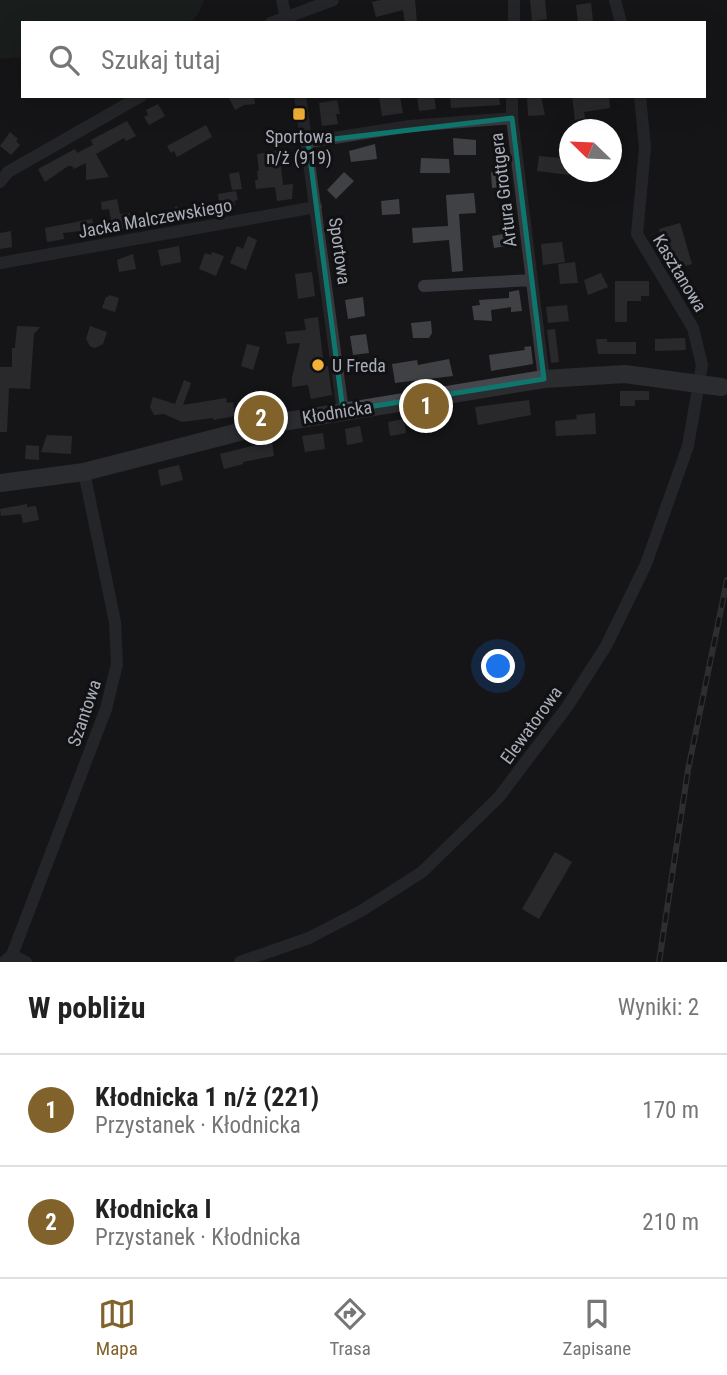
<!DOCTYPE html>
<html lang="pl">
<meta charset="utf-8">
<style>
body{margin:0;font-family:"Roboto Condensed",sans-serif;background:#f6f6f6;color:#222}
.compass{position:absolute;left:559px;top:119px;width:63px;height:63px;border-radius:50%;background:#fff;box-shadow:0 7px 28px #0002;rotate:293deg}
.you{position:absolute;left:499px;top:667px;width:24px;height:24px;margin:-18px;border:5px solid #fff;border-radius:50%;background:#1a73e8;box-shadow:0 0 0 10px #1a73e833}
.badge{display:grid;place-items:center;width:46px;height:46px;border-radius:50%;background:#80622a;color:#fff;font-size:23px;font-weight:700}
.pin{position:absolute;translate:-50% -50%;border:4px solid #fff;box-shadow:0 2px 7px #0006}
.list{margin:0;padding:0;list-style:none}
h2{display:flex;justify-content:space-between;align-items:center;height:91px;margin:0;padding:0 28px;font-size:30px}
h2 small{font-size:23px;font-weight:400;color:#767676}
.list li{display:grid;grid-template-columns:46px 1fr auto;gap:21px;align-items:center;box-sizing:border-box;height:112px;padding:0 28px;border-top:2px solid #e0e0e0}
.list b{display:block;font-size:26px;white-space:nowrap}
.list p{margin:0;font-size:23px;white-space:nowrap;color:#767676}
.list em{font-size:23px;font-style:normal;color:#767676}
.icon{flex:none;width:38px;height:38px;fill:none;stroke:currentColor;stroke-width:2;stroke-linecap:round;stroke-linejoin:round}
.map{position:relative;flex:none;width:727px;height:962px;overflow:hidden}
.search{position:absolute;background:#fff;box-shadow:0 7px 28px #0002;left:21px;right:21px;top:21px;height:77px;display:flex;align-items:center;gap:18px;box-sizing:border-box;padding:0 24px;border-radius:0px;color:#767676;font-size:26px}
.sheet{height:315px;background:#fff}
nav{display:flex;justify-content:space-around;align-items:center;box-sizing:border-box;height:98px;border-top:2px solid #e0e0e0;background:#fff;font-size:19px;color:#767676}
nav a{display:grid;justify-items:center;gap:4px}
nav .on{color:#80622a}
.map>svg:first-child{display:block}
</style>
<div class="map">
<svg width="727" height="962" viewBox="0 0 727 962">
<rect width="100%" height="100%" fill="#161618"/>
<!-- green -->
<path fill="#1e261f" d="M 0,0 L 204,0 L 198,14 L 190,23 L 23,23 L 23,57 L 0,59 Z"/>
<!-- building -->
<path fill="#404145" d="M 381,0 L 415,0 L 417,23 L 405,23 L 403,10 L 376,17 L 372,2 Z
M 530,0 L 545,0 L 547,19 L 532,21 Z
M 591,3 L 593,21 L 578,23 L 576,5 Z
M 228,96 L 254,96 L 255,104 L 244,105 L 235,110 Z
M 379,96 L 400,97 L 403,113 L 382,116 Z
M 417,96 L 434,96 L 436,109 L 419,111 Z
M 450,96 L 499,96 L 500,105 L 451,108 Z
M 527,96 L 541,96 L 545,115 L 528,116 Z
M 572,96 L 609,96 L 610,108 L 584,112 L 585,118 L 575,120 Z
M 337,100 L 340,114 L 336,114 L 338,124 L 322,126 L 319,103 Z
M 158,104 L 165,116 L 149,125 L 144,117 L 148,115 L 146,110 Z
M 127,121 L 136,136 L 126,141 L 124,138 L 96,154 L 109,177 L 86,180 L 86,163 L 74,169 L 72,166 L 68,166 L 45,182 L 38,169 L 75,149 L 77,153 L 93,145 L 91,140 Z
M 206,125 L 212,137 L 177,157 L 174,151 L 171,153 L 167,146 Z
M 10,132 L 18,139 L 16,141 L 20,145 L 11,155 L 0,146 Z
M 453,138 L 476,140 L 476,155 L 454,155 Z
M 375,144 L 377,159 L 351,162 L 349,151 Z
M 286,150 L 289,166 L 281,167 L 283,185 L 293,184 L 292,199 L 277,201 L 275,187 L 256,189 L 255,180 L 258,180 L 257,171 L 259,171 L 257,154 Z
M 539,156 L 570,159 L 570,175 L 537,171 Z
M 421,158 L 449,159 L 450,173 L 420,173 Z
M 507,170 L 509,186 L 492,188 L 491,172 Z
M 239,172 L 242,189 L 232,190 L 229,174 Z
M 344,172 L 354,181 L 336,199 L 327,190 Z
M 236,191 L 238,200 L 234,201 L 235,206 L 220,208 L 218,194 Z
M 474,193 L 476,213 L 459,214 L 463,271 L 452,272 L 449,240 L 413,243 L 412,228 L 448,226 L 446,195 Z
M 117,199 L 120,214 L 129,213 L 134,215 L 130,227 L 113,230 L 109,209 L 102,210 L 101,202 Z
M 399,199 L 400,214 L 382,215 L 381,201 Z
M 176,206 L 185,214 L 178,222 L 175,223 L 167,217 Z
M 92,219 L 95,233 L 81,236 L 80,231 L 63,233 L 64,239 L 47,242 L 45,228 Z
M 680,223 L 692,264 L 670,270 L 659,229 Z
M 511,228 L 514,245 L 494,248 L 492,236 L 503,234 L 503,230 Z
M 11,231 L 12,247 L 0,249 L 0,233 Z
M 248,236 L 257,240 L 246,270 L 230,263 L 237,246 L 243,249 Z
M 562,242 L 565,262 L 543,265 L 541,244 Z
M 179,246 L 181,262 L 161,266 L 158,250 Z
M 212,252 L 224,256 L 216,276 L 199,269 L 205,253 L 211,255 Z
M 133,254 L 136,269 L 119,272 L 117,260 Z
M 575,262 L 578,283 L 560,284 L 558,264 Z
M 312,272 L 315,296 L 298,299 L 295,274 Z
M 601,273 L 608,287 L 588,295 L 584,280 Z
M 615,281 L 649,281 L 649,296 L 641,296 L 641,301 L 627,301 L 627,322 L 615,322 Z
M 519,290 L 522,311 L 511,312 L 511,307 L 491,310 L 492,321 L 474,320 L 472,306 L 480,305 L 479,300 L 509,298 L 509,292 Z
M 109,295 L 119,298 L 115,312 L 102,308 L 106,297 L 108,297 Z
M 363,297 L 365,316 L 348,319 L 345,300 Z
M 567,305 L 569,321 L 548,323 L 546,307 Z
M 318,317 L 324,367 L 328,366 L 332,395 L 311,399 L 308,385 L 292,387 L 292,378 L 300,343 L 287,344 L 285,332 L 306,330 L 304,319 Z
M 431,321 L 432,333 L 429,338 L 413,338 L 411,323 Z
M 17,326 L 40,327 L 34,334 L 30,389 L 9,388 L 7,432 L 0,432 L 0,367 L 12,367 L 12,348 L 15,348 Z
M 90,326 L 107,332 L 103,344 L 95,348 L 90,346 L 86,339 Z
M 555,329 L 559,362 L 551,363 L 547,330 Z
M 366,334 L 369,353 L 353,355 L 350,336 Z
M 685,338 L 686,350 L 655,351 L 655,339 Z
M 596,339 L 607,339 L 607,342 L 636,342 L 636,354 L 598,354 Z
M 247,344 L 260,347 L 253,370 L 241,366 Z
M 531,346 L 533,364 L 491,371 L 489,355 L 525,350 L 524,347 Z
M 449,359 L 453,376 L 395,383 L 392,364 L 417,360 L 418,365 Z
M 184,380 L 191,383 L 183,405 L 226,398 L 227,403 L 233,402 L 235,416 L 213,420 L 213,418 L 182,422 L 164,414 L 154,415 L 150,407 L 153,397 L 175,404 Z
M 620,391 L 649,391 L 649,400 L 635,400 L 635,406 L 620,406 Z
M 529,400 L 531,415 L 478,425 L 475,407 Z
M 440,412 L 443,428 L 423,432 L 420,416 Z
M 595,413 L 596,434 L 556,436 L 555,421 L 577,419 L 576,415 Z
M 404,419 L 406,433 L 390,436 L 388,422 Z
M 360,426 L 363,442 L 347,445 L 345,429 Z
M 323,433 L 325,449 L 305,452 L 302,436 Z
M 47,435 L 72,436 L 71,454 L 41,452 Z
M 272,441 L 274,456 L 243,462 L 243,464 L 224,469 L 220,454 Z
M 26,445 L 39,446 L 39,460 L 25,459 Z
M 179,465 L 183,480 L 161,486 L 158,470 Z
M 27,504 L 27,507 L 36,506 L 39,520 L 23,523 L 21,514 L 1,516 L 0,509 Z
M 555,852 L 572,862 L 539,919 L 522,909 Z"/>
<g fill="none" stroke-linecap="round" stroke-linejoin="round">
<!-- street -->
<path stroke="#37383d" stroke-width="12" d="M 282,0 L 287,23
M 615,0 L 621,23
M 271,23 L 333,0
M 514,23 L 514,0
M 300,96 L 343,411
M 512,96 L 512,118 L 544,379
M 308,142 L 410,126 L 512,118
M 0,182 L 8,172 L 141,96
M 0,263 L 316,207
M 424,286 L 532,280
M 12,955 L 106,709 L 117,664 L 115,622 L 84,472
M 4,962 L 12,955 L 26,962
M 240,962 L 309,938 L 361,911 L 422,872 L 499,797 L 567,707 L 606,646 L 646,564 L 688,446 L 702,365 L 693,328 L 637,234 L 645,148 L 640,96"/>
<!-- secondary -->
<path stroke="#45474d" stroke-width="18" d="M 0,483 L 84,472 L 270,424 L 544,379 L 625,374 L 721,387"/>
<defs>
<path id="rail" d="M 659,962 L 688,770 L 727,580"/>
</defs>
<!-- rail casing -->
<use href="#rail" stroke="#4a4c52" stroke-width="6"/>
<!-- rail -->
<use href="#rail" stroke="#111113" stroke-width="3.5" stroke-dasharray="10" stroke-linecap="butt"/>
</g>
<!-- marked area -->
<path d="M0 0H727V962H0ZM 512,118 L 544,379 L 343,411 L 308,142 Z" fill="#161618" fill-opacity=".55" fill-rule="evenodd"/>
<path fill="none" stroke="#0f766e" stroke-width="5" stroke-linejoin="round" d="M 512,118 L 544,379 L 343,411 L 308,142 Z"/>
<!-- markers -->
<g fill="#f2b134" stroke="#111113" stroke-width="2.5">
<rect x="292" y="107" width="14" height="14" rx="3.5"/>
<circle cx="318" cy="365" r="7"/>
</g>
<g text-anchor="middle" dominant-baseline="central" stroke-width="6" stroke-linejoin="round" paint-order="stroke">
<!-- poi labels -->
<g font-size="18" fill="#a8adb8" stroke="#111113">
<text x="299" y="136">Sportowa<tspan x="299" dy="21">n/ż (919)</tspan></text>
<text x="332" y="365" text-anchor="start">U Freda</text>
</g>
<!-- street labels -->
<g font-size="18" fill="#a8adb8" stroke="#111113">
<text transform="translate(503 190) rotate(-97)">Artura Grottgera</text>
<text transform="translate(155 218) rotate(-10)">Jacka Malczewskiego</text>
<text transform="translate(340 251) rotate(82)">Sportowa</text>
<text transform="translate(680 273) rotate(59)">Kasztanowa</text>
<text transform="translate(337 412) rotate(-9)">Kłodnicka</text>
<text transform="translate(84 713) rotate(-71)">Szantowa</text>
<text transform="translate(531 725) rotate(-54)">Elewatorowa</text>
</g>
</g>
</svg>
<svg class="compass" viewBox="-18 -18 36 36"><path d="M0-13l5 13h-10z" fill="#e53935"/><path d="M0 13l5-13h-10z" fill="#767676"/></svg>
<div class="you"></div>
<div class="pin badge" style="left:426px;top:406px">1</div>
<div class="pin badge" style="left:261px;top:418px">2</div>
<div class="search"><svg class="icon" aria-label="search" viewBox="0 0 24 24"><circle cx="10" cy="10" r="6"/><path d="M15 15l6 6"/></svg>Szukaj tutaj</div>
</div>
<section class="sheet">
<h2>W pobliżu<small>Wyniki: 2</small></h2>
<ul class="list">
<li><span class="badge">1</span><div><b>Kłodnicka 1 n/ż (221)</b><p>Przystanek · Kłodnicka</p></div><em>170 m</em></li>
<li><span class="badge">2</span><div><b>Kłodnicka I</b><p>Przystanek · Kłodnicka</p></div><em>210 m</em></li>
</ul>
</section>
<nav>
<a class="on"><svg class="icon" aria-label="map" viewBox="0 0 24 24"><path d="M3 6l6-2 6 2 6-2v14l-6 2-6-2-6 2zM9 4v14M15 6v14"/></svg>Mapa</a>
<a><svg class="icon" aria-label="directions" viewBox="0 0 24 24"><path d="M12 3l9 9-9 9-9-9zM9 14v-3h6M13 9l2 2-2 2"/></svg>Trasa</a>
<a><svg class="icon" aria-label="saved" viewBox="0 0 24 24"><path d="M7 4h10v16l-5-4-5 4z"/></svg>Zapisane</a>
</nav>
